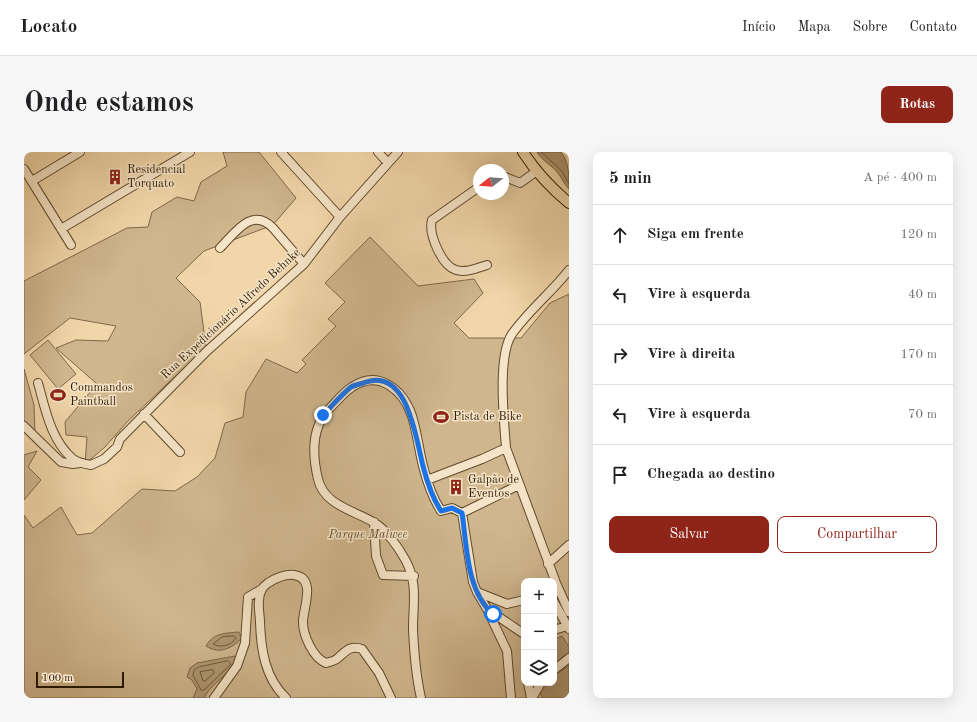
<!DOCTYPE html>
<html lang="pt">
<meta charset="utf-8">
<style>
body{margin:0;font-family:"Old Standard TT",serif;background:#f6f6f6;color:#202124}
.controls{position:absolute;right:12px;bottom:12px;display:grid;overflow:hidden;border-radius:8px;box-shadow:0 4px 16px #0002}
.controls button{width:36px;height:36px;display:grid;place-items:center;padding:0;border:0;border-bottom:1px solid #e0e0e0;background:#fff;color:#202124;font:20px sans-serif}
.compass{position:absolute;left:449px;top:12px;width:36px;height:36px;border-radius:50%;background:#fff;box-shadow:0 4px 16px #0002;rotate:253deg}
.scale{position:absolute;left:12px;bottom:10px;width:88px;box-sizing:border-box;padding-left:4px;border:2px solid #2f1a02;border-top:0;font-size:11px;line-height:14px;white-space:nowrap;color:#2f1a02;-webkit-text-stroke:3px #f5e4c7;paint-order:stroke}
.stop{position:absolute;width:12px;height:12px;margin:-9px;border:3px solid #1a73e8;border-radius:50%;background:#fff}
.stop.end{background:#1a73e8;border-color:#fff;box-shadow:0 1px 4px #0008}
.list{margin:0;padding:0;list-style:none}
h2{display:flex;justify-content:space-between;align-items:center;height:52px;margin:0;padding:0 16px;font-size:17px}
h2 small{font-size:13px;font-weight:400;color:#757577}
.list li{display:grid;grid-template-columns:26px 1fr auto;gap:12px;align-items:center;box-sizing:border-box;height:60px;padding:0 16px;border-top:1px solid #e0e0e0}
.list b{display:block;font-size:15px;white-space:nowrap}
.list em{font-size:13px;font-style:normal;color:#757577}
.actions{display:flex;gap:8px;padding:12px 16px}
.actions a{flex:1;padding:9px 0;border:1px solid #8f2418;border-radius:8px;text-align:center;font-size:14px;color:#8f2418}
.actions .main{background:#8f2418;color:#fff}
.icon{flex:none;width:22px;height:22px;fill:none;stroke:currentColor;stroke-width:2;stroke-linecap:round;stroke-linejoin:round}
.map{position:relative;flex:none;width:545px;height:546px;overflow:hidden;border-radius:8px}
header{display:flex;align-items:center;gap:24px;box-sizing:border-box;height:56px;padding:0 20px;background:#fff;border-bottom:1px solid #e0e0e0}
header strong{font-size:19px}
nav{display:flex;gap:22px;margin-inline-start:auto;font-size:14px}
.intro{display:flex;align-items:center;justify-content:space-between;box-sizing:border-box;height:96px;padding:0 24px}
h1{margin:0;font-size:28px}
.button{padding:10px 18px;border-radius:8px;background:#8f2418;color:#fff;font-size:14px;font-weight:700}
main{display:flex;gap:24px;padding:0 24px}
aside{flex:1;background:#fff;border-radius:8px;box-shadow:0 4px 16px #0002}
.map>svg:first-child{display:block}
</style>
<header>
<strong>Locato</strong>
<nav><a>Início</a><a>Mapa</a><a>Sobre</a><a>Contato</a></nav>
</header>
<div class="intro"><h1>Onde estamos</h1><a class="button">Rotas</a></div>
<main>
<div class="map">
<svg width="545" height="546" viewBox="0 0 545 546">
<rect width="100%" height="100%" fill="#f0d6a9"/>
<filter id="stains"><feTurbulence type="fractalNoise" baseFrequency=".005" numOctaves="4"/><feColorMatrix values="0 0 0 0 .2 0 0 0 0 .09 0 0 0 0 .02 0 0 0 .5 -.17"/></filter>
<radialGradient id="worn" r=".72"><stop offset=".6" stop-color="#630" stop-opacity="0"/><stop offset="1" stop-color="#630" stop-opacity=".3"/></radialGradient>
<!-- green -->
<path fill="#cfb68d" stroke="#7f6848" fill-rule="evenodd" d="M 199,0 L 235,0 L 272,46 L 249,73 L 180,99 L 152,126 L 176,150 L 182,195 L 103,270 L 81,295 L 61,312 L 63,285 L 42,283 L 41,270 L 73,232 L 32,196 L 52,188 L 84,189 L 92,174 L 46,166 L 0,202 L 0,129 L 103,76 L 124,75 L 128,60 L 153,45 L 170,49 L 177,30 L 203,14 Z
M 346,85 L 394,134 L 450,127 L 459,141 L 430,171 L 445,186 L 497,186 L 526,151 L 545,142 L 545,546 L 0,546 L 0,363 L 9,376 L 37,355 L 53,383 L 68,381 L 118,337 L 151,339 L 173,325 L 191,306 L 201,271 L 219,265 L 222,240 L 242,207 L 273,221 L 282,212 L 278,208 L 312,174 L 304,167 L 321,150 L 301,131 ZM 500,429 L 530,429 L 530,531 L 500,531 Z
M 24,188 L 52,222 L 34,237 L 6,203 Z
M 0,217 L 10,253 L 11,281 L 0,268 Z
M 13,299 L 4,315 L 17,328 L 0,348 L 0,303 Z"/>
<!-- water -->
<path fill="#ae9670" stroke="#7b6444" d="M 513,0 L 537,0 C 545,10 545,23 545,37 C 540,32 538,26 534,21 C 528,13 518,9 513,0 Z
M 215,480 L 218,486 C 208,496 196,503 182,494 C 189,481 202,481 215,480 Z
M 538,484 L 545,495 L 545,502 L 530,513 L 530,488 Z
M 211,504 L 213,511 L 185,538 L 180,546 L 169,546 L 173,537 L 168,528 L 163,525 L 166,516 L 173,511 Z
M 545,514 L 545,543 L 539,546 L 519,546 L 517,543 L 516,537 L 520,531 L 530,531 L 530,523 Z"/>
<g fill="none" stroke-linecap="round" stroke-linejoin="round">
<!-- shore -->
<path stroke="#6e5839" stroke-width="1" d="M 517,0 L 538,19 L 545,32
M 210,484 L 212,486 C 207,494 196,496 189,492 L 198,485 Z
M 204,509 L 207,512 L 180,538 L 177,538 L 169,523 L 170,518 L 175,515 Z
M 189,518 L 190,521 L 181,529 L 179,529 L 176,520 Z"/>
<defs>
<path id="minor" d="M 257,0 L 316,65
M 354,0 L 364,11
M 0,17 L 47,93
M 479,24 L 496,31 L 513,19
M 8,29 L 56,0
M 455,35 L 408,68 C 404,82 418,114 432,118 C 442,121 453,116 463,113
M 37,77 L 166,0
M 196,96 C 211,81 228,54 249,76 L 280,112
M 14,231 C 21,256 27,289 49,307 C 53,310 61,312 67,313 L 80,307 L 93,295 L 96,287 L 183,199 L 280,112 L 316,65 L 374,0
M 120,262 L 156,300
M 0,274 L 37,310 L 49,312 L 56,311
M 482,296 C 480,268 473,204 488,182 C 505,158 528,140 545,118
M 403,328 L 458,307 L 482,296 L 532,431 L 545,460
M 495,333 L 438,361 L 449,430 L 453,440 L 483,452 L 500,448
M 350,370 L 352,404 L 359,423 L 390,424
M 524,412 L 545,393
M 453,440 L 463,457 L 500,482
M 530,450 L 545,477
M 463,457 L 483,499 L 487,546
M 530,478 L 543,474
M 530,518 L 545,506
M 504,531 L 507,546
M 190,546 L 213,514 L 221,491 L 224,445 L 238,437
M 262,546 C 241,526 237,498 236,470 C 236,463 234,456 235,449 C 235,441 238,435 244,431 C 252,426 260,422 270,423 C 293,426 279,456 279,470 C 279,483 289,506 302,511 C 306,510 311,509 314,506 C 322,499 326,493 338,497 L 355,521 L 367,546
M 397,546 C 392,524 390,499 389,477 C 389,452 394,432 382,409 C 375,396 362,377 349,370 C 329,358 300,353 294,327 C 288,302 287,275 306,256 C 313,249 320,240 328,235 C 355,217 379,238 388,264 C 393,280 395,298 399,314 C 403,330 408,345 417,359 L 428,356 L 438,361
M 508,546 L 517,531"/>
<path id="major" d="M 499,0 C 512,20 527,36 545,51"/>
</defs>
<!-- minor casing -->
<use href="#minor" stroke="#5f492c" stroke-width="10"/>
<!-- major casing -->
<use href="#major" stroke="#2f1a02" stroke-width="12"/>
<!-- minor -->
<use href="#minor" stroke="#f5e4c7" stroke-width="8"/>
<!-- major -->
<use href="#major" stroke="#f0d6a9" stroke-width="10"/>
</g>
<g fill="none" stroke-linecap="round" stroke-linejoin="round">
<!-- route -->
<path stroke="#1a73e8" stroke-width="5" d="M 299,263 C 308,254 317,243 327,235 C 331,233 337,232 342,230 C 384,216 392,287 399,314 C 403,330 408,345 417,359 L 428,356 L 438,361 C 443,393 442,439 469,462"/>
</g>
<!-- icons -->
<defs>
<symbol id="building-bare" viewBox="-9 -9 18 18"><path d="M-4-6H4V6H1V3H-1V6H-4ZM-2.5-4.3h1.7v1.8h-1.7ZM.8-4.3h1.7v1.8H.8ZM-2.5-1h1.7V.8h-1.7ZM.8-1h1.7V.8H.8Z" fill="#8f2418" stroke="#f5e4c7" stroke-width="2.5" paint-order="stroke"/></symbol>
<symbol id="stadium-bare" viewBox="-9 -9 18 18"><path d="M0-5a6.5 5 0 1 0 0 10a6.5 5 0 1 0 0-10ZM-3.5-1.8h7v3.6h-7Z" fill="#8f2418" stroke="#f5e4c7" stroke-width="2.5" paint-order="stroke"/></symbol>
</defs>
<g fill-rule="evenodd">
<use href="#building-bare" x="80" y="14" width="22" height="22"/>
<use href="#stadium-bare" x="23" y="232" width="22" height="22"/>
<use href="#stadium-bare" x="406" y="254" width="22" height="22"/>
<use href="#building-bare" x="421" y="324" width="22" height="22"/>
</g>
<g text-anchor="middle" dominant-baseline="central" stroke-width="3" stroke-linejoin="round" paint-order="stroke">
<!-- poi labels -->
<g font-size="12" fill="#2f1a02" stroke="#f5e4c7" text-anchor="start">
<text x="103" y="18">Residencial<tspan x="103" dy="14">Torquato</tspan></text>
<text x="46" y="236">Commandos<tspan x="46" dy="14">Paintball</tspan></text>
<text x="429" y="265">Pista de Bike</text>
<text x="444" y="328">Galpão de<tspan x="444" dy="14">Eventos</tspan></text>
</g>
<!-- street labels -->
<g font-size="12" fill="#2f1a02" stroke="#f5e4c7">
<text transform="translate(207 162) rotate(-43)">Rua Expedicionário Alfredo Behnke</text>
</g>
<!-- park labels -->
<g font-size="12" font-style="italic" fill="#5f492c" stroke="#f5e4c7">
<text x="344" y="383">Parque Malwee</text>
</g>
</g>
<rect width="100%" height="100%" filter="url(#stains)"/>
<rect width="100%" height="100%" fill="url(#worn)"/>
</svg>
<div class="controls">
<button>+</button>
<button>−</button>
<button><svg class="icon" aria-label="layers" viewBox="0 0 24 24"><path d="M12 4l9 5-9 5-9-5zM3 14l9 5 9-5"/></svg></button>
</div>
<svg class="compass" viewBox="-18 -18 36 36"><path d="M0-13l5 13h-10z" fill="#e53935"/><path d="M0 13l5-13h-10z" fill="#757577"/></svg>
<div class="scale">100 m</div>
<div class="stop" style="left:469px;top:462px"></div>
<div class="stop end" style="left:299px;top:263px"></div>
</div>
<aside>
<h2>5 min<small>A pé · 400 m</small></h2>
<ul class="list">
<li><svg class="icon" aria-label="ahead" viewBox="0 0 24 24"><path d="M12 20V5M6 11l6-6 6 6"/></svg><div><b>Siga em frente</b></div><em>120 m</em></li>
<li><svg class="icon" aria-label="left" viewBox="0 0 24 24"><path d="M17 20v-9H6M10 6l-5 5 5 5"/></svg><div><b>Vire à esquerda</b></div><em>40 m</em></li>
<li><svg class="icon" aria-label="right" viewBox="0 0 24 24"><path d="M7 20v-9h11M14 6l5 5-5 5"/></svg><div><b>Vire à direita</b></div><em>170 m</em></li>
<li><svg class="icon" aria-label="left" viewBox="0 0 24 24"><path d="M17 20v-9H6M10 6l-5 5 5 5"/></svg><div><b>Vire à esquerda</b></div><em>70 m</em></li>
<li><svg class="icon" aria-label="arrive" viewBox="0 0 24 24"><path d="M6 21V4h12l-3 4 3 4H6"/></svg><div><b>Chegada ao destino</b></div></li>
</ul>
<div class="actions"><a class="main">Salvar</a><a>Compartilhar</a></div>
</aside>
</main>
